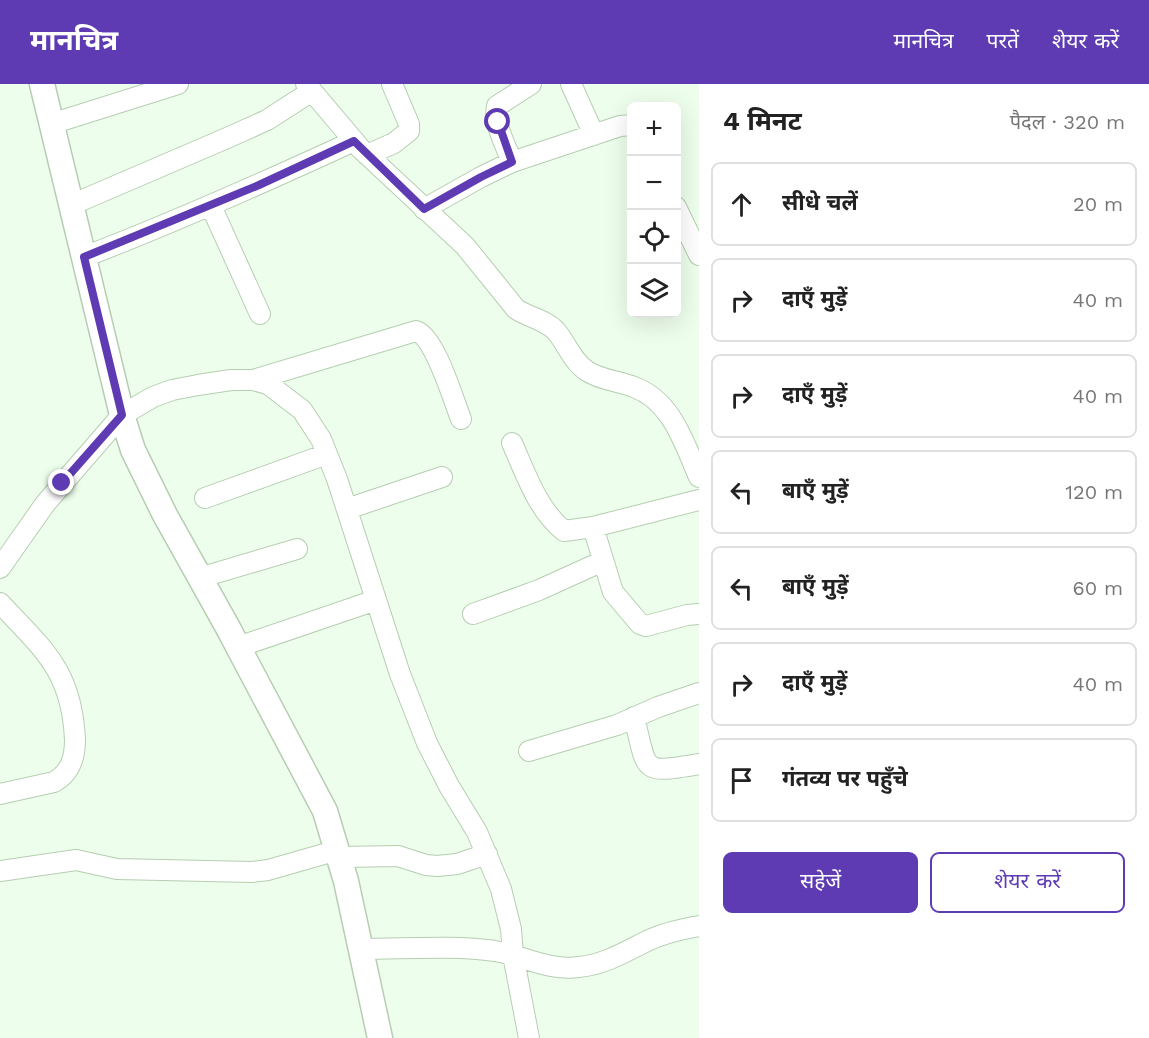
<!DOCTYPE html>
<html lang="hi">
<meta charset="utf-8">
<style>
body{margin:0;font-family:"Work Sans","Noto Sans Devanagari",sans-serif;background:#f2f2f2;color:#222}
.controls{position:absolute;right:18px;top:18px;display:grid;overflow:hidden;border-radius:9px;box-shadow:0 6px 24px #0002}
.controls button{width:54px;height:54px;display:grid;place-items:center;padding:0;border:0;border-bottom:2px solid #e0e0e0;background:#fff;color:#222;font:30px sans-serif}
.stop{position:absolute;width:18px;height:18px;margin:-14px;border:4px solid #5e3bb3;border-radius:50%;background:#fff}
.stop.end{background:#5e3bb3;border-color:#fff;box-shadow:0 2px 6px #0008}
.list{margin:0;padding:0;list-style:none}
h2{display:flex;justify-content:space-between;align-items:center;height:78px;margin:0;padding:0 24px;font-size:26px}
h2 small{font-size:20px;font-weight:400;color:#767676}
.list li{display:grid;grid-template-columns:39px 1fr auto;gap:18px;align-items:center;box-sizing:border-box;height:84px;margin:0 12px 12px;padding:0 12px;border:2px solid #e0e0e0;border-radius:9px}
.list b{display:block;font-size:22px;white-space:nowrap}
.list em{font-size:20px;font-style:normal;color:#767676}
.actions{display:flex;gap:12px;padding:18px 24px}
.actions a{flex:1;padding:14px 0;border:2px solid #5e3bb3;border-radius:9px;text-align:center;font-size:21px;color:#5e3bb3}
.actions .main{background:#5e3bb3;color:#fff}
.icon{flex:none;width:33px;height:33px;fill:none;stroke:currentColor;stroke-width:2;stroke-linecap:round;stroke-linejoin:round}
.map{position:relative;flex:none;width:699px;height:954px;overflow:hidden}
header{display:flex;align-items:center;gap:36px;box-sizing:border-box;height:84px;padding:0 30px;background:#5e3bb3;color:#fff}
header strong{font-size:28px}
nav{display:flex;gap:33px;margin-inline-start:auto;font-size:21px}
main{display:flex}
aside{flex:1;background:#fff}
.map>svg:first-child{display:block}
</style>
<header>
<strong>मानचित्र</strong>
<nav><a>मानचित्र</a><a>परतें</a><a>शेयर करें</a></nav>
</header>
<main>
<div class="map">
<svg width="699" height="954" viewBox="0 0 699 954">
<rect width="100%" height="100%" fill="#eefeec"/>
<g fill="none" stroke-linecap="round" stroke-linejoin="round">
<defs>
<path id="minor" d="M 306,0 L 360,64 L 465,162 L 516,225 C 528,233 546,236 556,247 C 567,260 572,277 587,287 C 600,296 619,297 634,303 C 672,317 684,359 699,393
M 571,0 L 594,51
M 51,40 L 178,0
M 367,71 L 394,59 L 409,47 L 409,40 L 392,0
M 512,78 C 506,62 493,39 497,22 L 531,0
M 71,121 L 227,54 L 267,36 L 312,7
M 211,122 L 260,230
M 676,123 L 699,171
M 424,125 L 481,93 L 512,78 L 620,42 L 632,41
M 84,173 C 175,138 265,98 354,57
M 253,296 L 416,247 C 435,253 453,315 461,335
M 512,359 C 526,390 537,425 564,447 L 593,443 L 699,416
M 205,414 L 327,370
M 347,425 L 442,393
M 593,443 L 613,508 L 640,540 L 646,542 L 687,531 L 699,530
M 0,484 L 45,420 L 122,331 L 153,313 L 172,306 L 198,301 L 231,296 L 253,296 L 268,300 L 302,326 L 321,355 L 337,395 L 400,590 L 427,659 L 449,702 L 477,748 L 501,805 L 511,845 L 513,871 L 529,954
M 199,494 L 297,465
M 0,519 C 44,566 72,587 75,656 C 75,675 70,689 54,698 L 0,710
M 473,530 L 539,506 L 603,477
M 238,563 L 376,516
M 634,633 C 648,689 640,690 699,680
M 529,667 L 617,641 L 658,623 L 699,609
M 340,773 L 398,772 L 426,781 L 437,782 L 457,780 L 487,770
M 0,787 L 76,776 L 117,785 L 252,788 L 268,786 L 338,766
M 362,865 C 404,865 454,861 495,867 C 524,872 548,887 579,883 C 603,881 625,868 647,857 C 663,849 681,845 699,842"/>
<path id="tertiary" d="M 42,0 L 122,331 L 133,366 L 165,431 L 227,542 L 325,727 L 346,797 L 380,954"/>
</defs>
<!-- minor casing -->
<use href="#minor" stroke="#b5ceb1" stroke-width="22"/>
<!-- tertiary casing -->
<use href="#tertiary" stroke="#b5ceb1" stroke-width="27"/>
<!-- minor -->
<use href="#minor" stroke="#fff" stroke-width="20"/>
<!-- tertiary -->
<use href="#tertiary" stroke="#fff" stroke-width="24"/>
</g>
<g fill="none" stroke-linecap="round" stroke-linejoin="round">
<!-- route -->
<path stroke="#5e3bb3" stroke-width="8" d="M 62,399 L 122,331 L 84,173 L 259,101 L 354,57 L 424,125 L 481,93 L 512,78 L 498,38"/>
</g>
</svg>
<div class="controls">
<button>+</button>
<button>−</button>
<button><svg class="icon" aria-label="locate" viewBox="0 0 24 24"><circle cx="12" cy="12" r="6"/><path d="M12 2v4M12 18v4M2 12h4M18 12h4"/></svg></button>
<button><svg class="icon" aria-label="layers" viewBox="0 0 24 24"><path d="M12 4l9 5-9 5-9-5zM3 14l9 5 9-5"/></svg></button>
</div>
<div class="stop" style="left:498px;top:38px"></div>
<div class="stop end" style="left:62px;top:399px"></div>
</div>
<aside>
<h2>4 मिनट<small>पैदल · 320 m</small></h2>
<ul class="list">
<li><svg class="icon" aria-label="ahead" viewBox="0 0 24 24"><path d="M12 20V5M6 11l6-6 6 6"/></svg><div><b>सीधे चलें</b></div><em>20 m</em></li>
<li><svg class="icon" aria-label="right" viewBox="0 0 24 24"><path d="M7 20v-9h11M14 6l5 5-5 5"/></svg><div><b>दाएँ मुड़ें</b></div><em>40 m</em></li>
<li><svg class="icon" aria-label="right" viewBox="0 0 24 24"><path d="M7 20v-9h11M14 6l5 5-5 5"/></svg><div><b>दाएँ मुड़ें</b></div><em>40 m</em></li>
<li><svg class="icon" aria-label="left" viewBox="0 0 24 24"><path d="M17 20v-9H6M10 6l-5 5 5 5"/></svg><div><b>बाएँ मुड़ें</b></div><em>120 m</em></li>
<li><svg class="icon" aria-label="left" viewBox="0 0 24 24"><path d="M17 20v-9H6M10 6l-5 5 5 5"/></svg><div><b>बाएँ मुड़ें</b></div><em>60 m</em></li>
<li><svg class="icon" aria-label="right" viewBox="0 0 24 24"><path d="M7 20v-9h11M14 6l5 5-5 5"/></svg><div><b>दाएँ मुड़ें</b></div><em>40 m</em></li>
<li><svg class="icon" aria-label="arrive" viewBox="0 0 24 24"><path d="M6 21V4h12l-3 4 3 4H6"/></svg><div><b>गंतव्य पर पहुँचे</b></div></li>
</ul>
<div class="actions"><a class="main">सहेजें</a><a>शेयर करें</a></div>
</aside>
</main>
